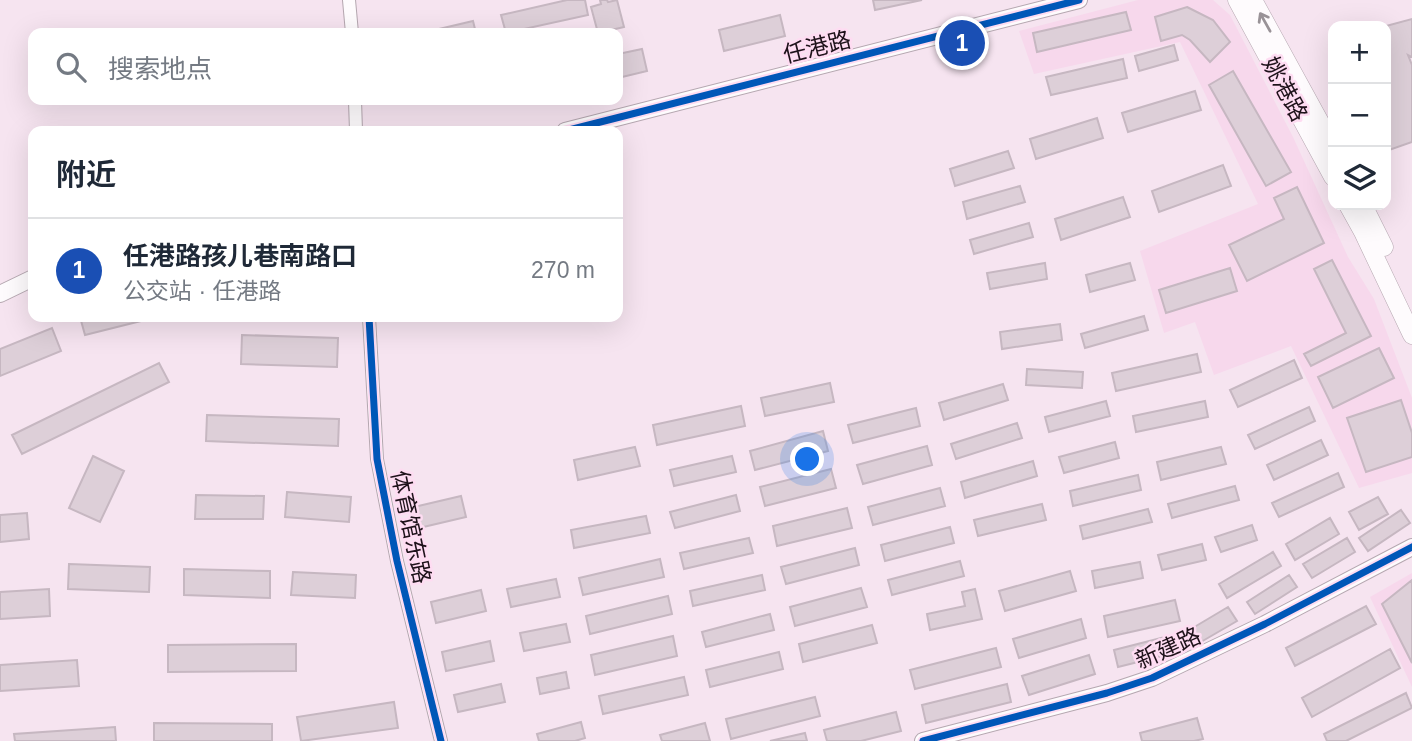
<!DOCTYPE html>
<html lang="zh">
<meta charset="utf-8">
<style>
body{margin:0;font-family:Arial,"Noto Sans SC",sans-serif;background:#f6f6f7;color:#1f2937}
.controls{position:absolute;right:21px;top:21px;display:grid;overflow:hidden;border-radius:14px;box-shadow:0 7px 28px #0002}
.controls button{width:63px;height:63px;display:grid;place-items:center;padding:0;border:0;border-bottom:2px solid #e0e1e3;background:#fff;color:#1f2937;font:35px sans-serif}
.you{position:absolute;left:808px;top:460px;width:24px;height:24px;margin:-18px;border:5px solid #fff;border-radius:50%;background:#1a73e8;box-shadow:0 0 0 10px #1a73e833}
.badge{display:grid;place-items:center;width:46px;height:46px;border-radius:50%;background:#6a5c65;color:#fff;font-size:23px;font-weight:700}
.pin{position:absolute;translate:-50% -50%;border:4px solid #fff;box-shadow:0 2px 7px #0006}
.list{margin:0;padding:0;list-style:none}
h2{display:flex;justify-content:space-between;align-items:center;height:91px;margin:0;padding:0 28px;font-size:30px}
h2 small{font-size:23px;font-weight:400;color:#747a83}
.list li{display:grid;grid-template-columns:46px 1fr auto;gap:21px;align-items:center;box-sizing:border-box;height:105px;padding:0 28px;border-top:2px solid #e0e1e3}
.list b{display:block;font-size:26px;white-space:nowrap}
.list p{margin:0;font-size:23px;white-space:nowrap;color:#747a83}
.list em{font-size:23px;font-style:normal;color:#747a83}
.icon{flex:none;width:38px;height:38px;fill:none;stroke:currentColor;stroke-width:2;stroke-linecap:round;stroke-linejoin:round}
.map{position:relative;flex:none;width:1412px;height:741px;overflow:hidden}
.search{position:absolute;background:#fff;box-shadow:0 7px 28px #0002;left:28px;top:28px;width:595px;height:77px;display:flex;align-items:center;gap:18px;box-sizing:border-box;padding:0 24px;border-radius:14px;color:#747a83;font-size:26px}
.panel{position:absolute;background:#fff;box-shadow:0 7px 28px #0002;left:28px;top:126px;width:595px;height:196px;border-radius:14px}
.map>svg:first-child{display:block}
</style>
<div class="map">
<svg width="1412" height="741" viewBox="0 0 1412 741">
<rect width="100%" height="100%" fill="#f6e4f0"/>
<!-- built -->
<path fill="#f7d8ec" d="M 1138,0 L 1213,0 L 1230,15 L 1293,137 L 1348,257 L 1374,299 L 1412,398 L 1412,473 L 1359,488 L 1291,346 L 1214,375 L 1195,322 L 1164,333 L 1140,251 L 1258,204 L 1180,42 L 1034,74 L 1019,31 Z
M 1412,573 L 1412,687 L 1370,597 Z"/>
<!-- building -->
<path fill="#ddcfd8" stroke="#c6b7c1" stroke-width="2" d="M 567,0 L 585,0 L 588,15 L 506,33 L 501,15 Z
M 600,0 L 607,0 L 608,2 L 617,0 L 624,27 L 598,33 L 591,7 L 601,4 Z
M 873,0 L 922,0 L 875,10 Z
M 1187,7 L 1213,20 L 1230,42 L 1210,62 L 1190,40 L 1182,35 L 1161,41 L 1155,17 Z
M 1126,12 L 1131,30 L 1037,52 L 1033,33 Z
M 780,15 L 785,36 L 724,51 L 719,30 Z
M 1412,19 L 1412,57 L 1408,55 L 1412,65 L 1412,142 L 1389,150 L 1386,144 L 1386,26 Z
M 473,21 L 476,33 L 422,33 Z
M 1174,45 L 1178,60 L 1139,71 L 1135,56 Z
M 642,49 L 647,71 L 618,78 L 618,54 Z
M 1123,59 L 1127,78 L 1051,95 L 1046,77 Z
M 1233,71 L 1291,172 L 1266,186 L 1209,85 Z
M 1195,91 L 1201,110 L 1128,132 L 1122,113 Z
M 1097,118 L 1103,138 L 1036,159 L 1030,139 Z
M 1008,151 L 1014,168 L 955,186 L 950,169 Z
M 1223,165 L 1231,186 L 1159,212 L 1152,191 Z
M 1020,186 L 1025,202 L 967,219 L 963,202 Z
M 1297,187 L 1324,243 L 1247,281 L 1229,245 L 1284,219 L 1274,198 Z
M 1123,197 L 1130,217 L 1061,240 L 1055,219 Z
M 1029,223 L 1033,237 L 974,254 L 970,240 Z
M 1332,260 L 1371,336 L 1311,366 L 1304,354 L 1346,333 L 1314,269 Z
M 1045,263 L 1047,279 L 990,289 L 987,273 Z
M 1130,263 L 1135,280 L 1090,292 L 1086,275 Z
M 1230,268 L 1237,291 L 1166,313 L 1159,290 Z
M 1144,316 L 1148,330 L 1085,348 L 1081,334 Z
M 80,317 L 157,317 L 85,335 Z
M 1060,324 L 1062,340 L 1002,349 L 1000,332 Z
M 52,328 L 61,351 L 0,376 L 0,349 Z
M 242,335 L 338,338 L 337,367 L 241,364 Z
M 1379,348 L 1394,378 L 1333,408 L 1318,377 Z
M 1197,354 L 1201,372 L 1116,391 L 1112,373 Z
M 1294,360 L 1302,378 L 1238,407 L 1230,390 Z
M 159,363 L 169,382 L 22,454 L 12,435 Z
M 1027,369 L 1083,372 L 1082,388 L 1026,385 Z
M 830,383 L 834,402 L 765,416 L 761,398 Z
M 1003,384 L 1008,400 L 944,420 L 939,403 Z
M 1401,400 L 1412,433 L 1412,457 L 1366,472 L 1347,418 Z
M 1106,401 L 1110,416 L 1049,432 L 1045,417 Z
M 1205,401 L 1208,417 L 1136,432 L 1133,416 Z
M 741,406 L 745,426 L 657,445 L 653,425 Z
M 1309,407 L 1315,421 L 1255,449 L 1248,435 Z
M 916,408 L 920,426 L 853,443 L 848,425 Z
M 207,415 L 339,419 L 338,446 L 206,441 Z
M 1017,423 L 1022,438 L 956,459 L 951,444 Z
M 823,431 L 828,451 L 755,470 L 750,451 Z
M 1321,440 L 1328,455 L 1274,480 L 1267,465 Z
M 1115,442 L 1119,458 L 1064,473 L 1059,457 Z
M 927,446 L 932,465 L 863,484 L 857,465 Z
M 635,447 L 640,466 L 578,480 L 574,460 Z
M 1221,447 L 1226,464 L 1161,480 L 1157,462 Z
M 93,456 L 124,471 L 100,522 L 69,508 Z
M 732,456 L 736,472 L 674,486 L 670,470 Z
M 1033,461 L 1037,476 L 965,498 L 961,482 Z
M 831,469 L 836,488 L 765,506 L 760,487 Z
M 1338,473 L 1344,487 L 1279,517 L 1272,503 Z
M 1138,475 L 1141,490 L 1073,506 L 1070,491 Z
M 1235,486 L 1239,500 L 1172,518 L 1168,504 Z
M 940,488 L 945,506 L 873,525 L 868,507 Z
M 287,492 L 351,497 L 349,522 L 285,517 Z
M 196,495 L 264,496 L 263,519 L 195,519 Z
M 736,495 L 740,511 L 675,528 L 670,512 Z
M 461,496 L 466,517 L 419,528 L 414,507 Z
M 1378,497 L 1388,514 L 1359,530 L 1349,512 Z
M 1042,504 L 1046,520 L 978,536 L 974,520 Z
M 847,508 L 852,528 L 777,546 L 773,526 Z
M 1148,509 L 1152,522 L 1083,539 L 1080,526 Z
M 1401,510 L 1410,523 L 1368,551 L 1359,538 Z
M 27,513 L 29,539 L 0,542 L 0,515 Z
M 646,516 L 650,533 L 574,548 L 571,530 Z
M 1330,518 L 1339,534 L 1295,560 L 1286,544 Z
M 1252,525 L 1257,540 L 1221,552 L 1215,537 Z
M 950,527 L 954,543 L 885,561 L 881,545 Z
M 749,538 L 753,553 L 684,569 L 680,553 Z
M 1347,538 L 1355,552 L 1312,578 L 1303,564 Z
M 1202,544 L 1206,560 L 1162,570 L 1158,555 Z
M 855,548 L 859,565 L 786,584 L 781,567 Z
M 1273,552 L 1281,566 L 1227,598 L 1219,584 Z
M 660,559 L 664,577 L 583,595 L 579,578 Z
M 960,561 L 964,576 L 892,595 L 888,580 Z
M 1140,562 L 1143,578 L 1095,588 L 1092,571 Z
M 69,564 L 150,567 L 149,592 L 68,589 Z
M 184,569 L 270,571 L 270,598 L 184,595 Z
M 1070,571 L 1076,591 L 1005,611 L 999,591 Z
M 293,572 L 356,575 L 355,598 L 291,595 Z
M 762,575 L 765,590 L 693,606 L 690,591 Z
M 1289,575 L 1297,587 L 1255,614 L 1247,602 Z
M 556,579 L 560,597 L 511,607 L 507,589 Z
M 1412,580 L 1412,663 L 1382,604 Z
M 861,588 L 867,607 L 795,626 L 790,607 Z
M 49,589 L 50,616 L 0,619 L 0,592 Z
M 975,589 L 982,619 L 930,630 L 927,614 L 965,606 L 962,592 Z
M 481,590 L 486,611 L 436,623 L 431,602 Z
M 668,596 L 672,614 L 590,634 L 586,616 Z
M 1175,600 L 1180,621 L 1108,637 L 1104,616 Z
M 1366,606 L 1376,624 L 1295,666 L 1286,648 Z
M 1228,607 L 1237,621 L 1194,646 L 1186,632 Z
M 770,614 L 774,630 L 706,647 L 702,632 Z
M 1081,619 L 1086,638 L 1019,658 L 1013,639 Z
M 566,624 L 570,642 L 524,651 L 520,633 Z
M 872,625 L 877,643 L 803,662 L 799,644 Z
M 673,636 L 677,656 L 595,675 L 591,655 Z
M 1169,636 L 1174,653 L 1118,667 L 1114,650 Z
M 490,641 L 494,661 L 446,671 L 442,652 Z
M 296,644 L 296,671 L 168,672 L 168,645 Z
M 996,648 L 1001,667 L 915,689 L 910,670 Z
M 1390,649 L 1400,668 L 1312,717 L 1302,698 Z
M 779,652 L 783,669 L 710,687 L 706,670 Z
M 1089,655 L 1095,674 L 1029,695 L 1022,676 Z
M 77,660 L 79,686 L 0,691 L 0,665 Z
M 566,672 L 569,688 L 540,694 L 537,678 Z
M 684,677 L 688,695 L 603,714 L 599,696 Z
M 501,684 L 505,702 L 458,712 L 454,695 Z
M 1007,684 L 1011,702 L 926,723 L 922,705 Z
M 1406,693 L 1412,708 L 1346,741 L 1327,741 L 1324,734 Z
M 815,697 L 820,716 L 731,739 L 726,719 Z
M 394,702 L 398,728 L 301,741 L 297,717 Z
M 896,712 L 901,731 L 861,741 L 827,741 L 824,730 Z
M 1197,718 L 1203,739 L 1194,741 L 1142,741 L 1140,733 Z
M 581,722 L 585,738 L 575,741 L 539,741 L 537,734 Z
M 154,723 L 272,724 L 272,741 L 154,741 Z
M 705,723 L 710,741 L 662,741 L 660,735 Z
M 115,727 L 116,741 L 15,741 L 14,734 Z
M 805,733 L 807,741 L 770,741 Z"/>
<g fill="none" stroke-linecap="round" stroke-linejoin="round">
<defs>
<path id="minor" d="M 349,0 L 352,33
M 355,100 L 356,131
M 369,317 L 377,459 L 397,561 L 441,741"/>
<path id="tertiary" d="M 565,131 L 1079,0
M 0,294 L 33,278
M 923,741 L 1107,693 L 1152,678 L 1265,624 L 1412,547"/>
<path id="secondary" d="M 1237,0 L 1333,177
M 1253,0 L 1333,146
M 1348,205 L 1363,232 L 1412,335
M 1363,205 L 1384,247"/>
</defs>
<!-- minor casing -->
<use href="#minor" stroke="#b5a7b0" stroke-width="14"/>
<!-- tertiary casing -->
<use href="#tertiary" stroke="#b5a7b0" stroke-width="18"/>
<!-- secondary casing -->
<use href="#secondary" stroke="#b5a7b0" stroke-width="19"/>
<!-- minor -->
<use href="#minor" stroke="#fefbfd" stroke-width="12"/>
<!-- tertiary -->
<use href="#tertiary" stroke="#fefbfd" stroke-width="16"/>
<!-- secondary -->
<use href="#secondary" stroke="#fefbfd" stroke-width="18"/>
<defs>
<path id="cycleway" d="M 565,131 L 1079,0
M 369,317 L 377,459 L 397,561 L 441,741
M 923,741 L 1107,693 L 1152,678 L 1265,624 L 1412,547"/>
</defs>
<!-- cycleway casing -->
<use href="#cycleway" stroke="#fedcf2" stroke-width="11"/>
<!-- cycleway -->
<use href="#cycleway" stroke="#0057b8" stroke-width="7"/>
</g>
<!-- one-way arrows -->
<defs><path id="oneway-shaft" d="M-6 0H5M1.5-3L5.5 0L1.5 3" fill="none" stroke-width="1.6" stroke-linecap="round" stroke-linejoin="round" transform="scale(1.75)"/></defs>
<use stroke="#999297" href="#oneway-shaft" transform="translate(1265 22) rotate(-119)"/>
<g text-anchor="middle" dominant-baseline="central" stroke-width="5" stroke-linejoin="round" paint-order="stroke">
<!-- street labels -->
<g font-size="23" fill="#1e121a" stroke="#fedcf2">
<text transform="translate(817 47) rotate(-14)">任港路</text>
<text transform="translate(1285 89) rotate(62)">姚港路</text>
<text transform="translate(411 527) rotate(78)">体育馆东路</text>
<text transform="translate(1168 648) rotate(-24)">新建路</text>
</g>
</g>
</svg>
<div class="controls">
<button>+</button>
<button>−</button>
<button><svg class="icon" aria-label="layers" viewBox="0 0 24 24"><path d="M12 4l9 5-9 5-9-5zM3 14l9 5 9-5"/></svg></button>
</div>
<div class="you"></div>
<div class="pin badge" style="left:962px;top:43px;background:#1a4fb4">1</div>
<div class="search"><svg class="icon" aria-label="search" viewBox="0 0 24 24"><circle cx="10" cy="10" r="6"/><path d="M15 15l6 6"/></svg>搜索地点</div>
<section class="panel">
<h2>附近<small></small></h2>
<ul class="list">
<li><span class="badge" style="background:#1a4fb4">1</span><div><b>任港路孩儿巷南路口</b><p>公交站 · 任港路</p></div><em>270 m</em></li>
</ul>
</section>
</div>
